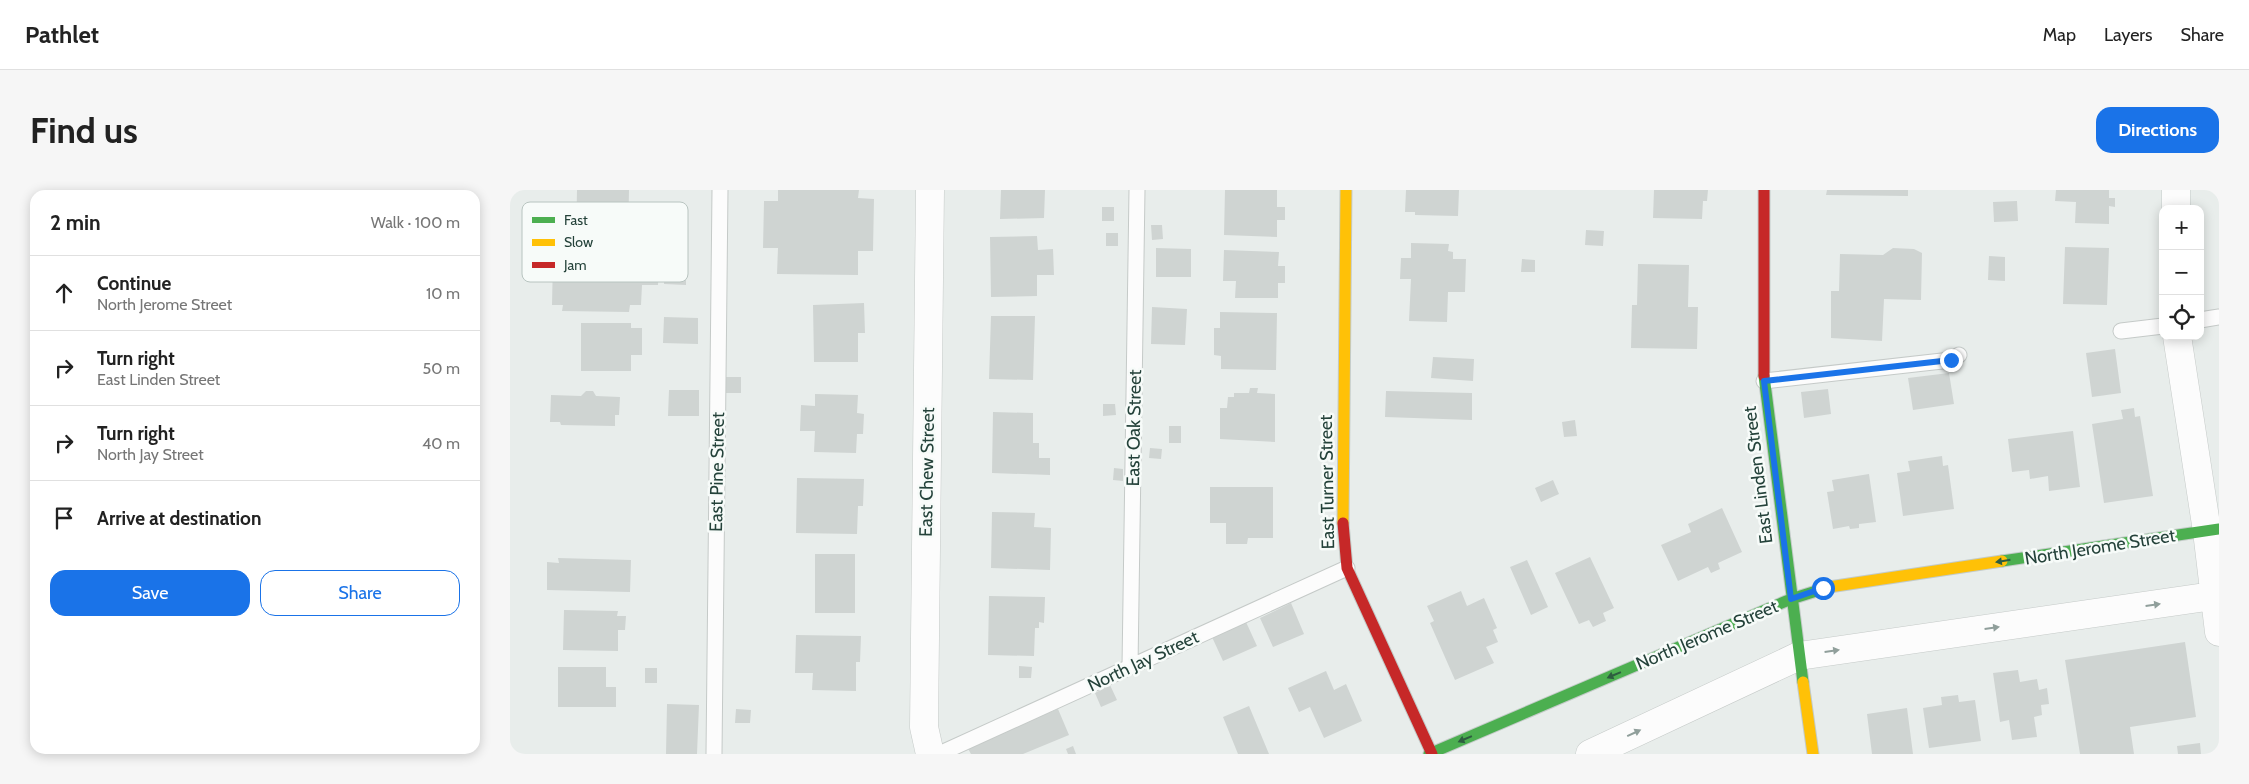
<!DOCTYPE html>
<meta charset="utf-8">
<style>
body{margin:0;font-family:Cabin,sans-serif;background:#f6f6f6;color:#222}
.controls{position:absolute;right:15px;top:15px;display:grid;overflow:hidden;border-radius:10px;box-shadow:0 2px 12px #0003}
.controls button{width:45px;height:45px;display:grid;place-items:center;padding:0;border:0;border-bottom:1px solid #e0e0e0;background:#fff;color:#222;font:25px sans-serif}
.stop{position:absolute;width:15px;height:15px;margin:-11px;border:4px solid #1a73e8;border-radius:50%;background:#fff}
.stop.end{background:#1a73e8;border-color:#fff;box-shadow:0 1px 5px #0008}
.list{margin:0;padding:0;list-style:none}
h2{display:flex;justify-content:space-between;align-items:center;height:65px;margin:0;padding:0 20px;font-size:21px}
h2 small{font-size:16px;font-weight:400;color:#767676}
.list li{display:grid;grid-template-columns:32px 1fr auto;gap:15px;align-items:center;box-sizing:border-box;height:75px;padding:0 20px;border-top:1px solid #e0e0e0}
.list b{display:block;font-size:19px;white-space:nowrap}
.list p{margin:0;font-size:16px;white-space:nowrap;color:#767676}
.list em{font-size:16px;font-style:normal;color:#767676}
.actions{display:flex;gap:10px;padding:15px 20px}
.actions a{flex:1;padding:11px 0;border:1px solid #1a73e8;border-radius:15px;text-align:center;font-size:18px;color:#1a73e8}
.actions .main{background:#1a73e8;color:#fff}
.icon{flex:none;width:28px;height:28px;fill:none;stroke:currentColor;stroke-width:2;stroke-linecap:round;stroke-linejoin:round}
.map{position:relative;flex:none;width:1709px;height:564px;overflow:hidden;border-radius:15px}
header{display:flex;align-items:center;gap:30px;box-sizing:border-box;height:70px;padding:0 25px;background:#fff;border-bottom:1px solid #e0e0e0}
header strong{font-size:24px}
nav{display:flex;gap:28px;margin-inline-start:auto;font-size:18px}
.intro{display:flex;align-items:center;justify-content:space-between;box-sizing:border-box;height:120px;padding:0 30px}
h1{margin:0;font-size:35px}
.button{padding:12px 22px;border-radius:15px;background:#1a73e8;color:#fff;font-size:18px;font-weight:700}
main{display:flex;gap:30px;padding:0 30px}
aside{flex:1;background:#fff;border-radius:15px;box-shadow:0 2px 12px #0003}
.map>svg:first-child{display:block}
</style>
<header>
<strong>Pathlet</strong>
<nav><a>Map</a><a>Layers</a><a>Share</a></nav>
</header>
<div class="intro"><h1>Find us</h1><a class="button">Directions</a></div>
<main>
<aside>
<h2>2 min<small>Walk · 100 m</small></h2>
<ul class="list">
<li><svg class="icon" aria-label="ahead" viewBox="0 0 24 24"><path d="M12 20V5M6 11l6-6 6 6"/></svg><div><b>Continue</b><p>North Jerome Street</p></div><em>10 m</em></li>
<li><svg class="icon" aria-label="right" viewBox="0 0 24 24"><path d="M7 20v-9h11M14 6l5 5-5 5"/></svg><div><b>Turn right</b><p>East Linden Street</p></div><em>50 m</em></li>
<li><svg class="icon" aria-label="right" viewBox="0 0 24 24"><path d="M7 20v-9h11M14 6l5 5-5 5"/></svg><div><b>Turn right</b><p>North Jay Street</p></div><em>40 m</em></li>
<li><svg class="icon" aria-label="arrive" viewBox="0 0 24 24"><path d="M6 21V4h12l-3 4 3 4H6"/></svg><div><b>Arrive at destination</b></div></li>
</ul>
<div class="actions"><a class="main">Save</a><a>Share</a></div>
</aside>
<div class="map">
<svg width="1709" height="564" viewBox="0 0 1709 564">
<rect width="100%" height="100%" fill="#e8edeb"/>
<!-- building -->
<path fill="#cfd4d2" d="M 67,0 L 119,0 L 118,49 L 66,48 Z
M 268,0 L 349,0 L 348,8 L 364,9 L 363,61 L 348,61 L 348,85 L 267,84 L 268,58 L 253,58 L 254,11 L 268,11 Z
M 491,0 L 535,0 L 534,28 L 490,29 Z
M 715,0 L 767,0 L 767,17 L 775,17 L 775,30 L 767,30 L 767,47 L 714,45 Z
M 896,0 L 949,0 L 948,26 L 905,25 L 905,22 L 895,22 Z
M 1144,0 L 1198,0 L 1197,11 L 1193,11 L 1192,29 L 1143,28 Z
M 1317,0 L 1398,0 L 1398,6 L 1316,5 Z
M 1546,0 L 1599,0 L 1599,8 L 1605,8 L 1605,17 L 1599,16 L 1599,34 L 1565,33 L 1566,12 L 1545,11 Z
M 1507,11 L 1508,31 L 1484,32 L 1483,12 Z
M 592,17 L 604,17 L 604,31 L 592,31 Z
M 641,35 L 652,35 L 653,49 L 642,50 Z
M 1076,40 L 1094,41 L 1093,56 L 1075,55 Z
M 596,43 L 608,43 L 608,56 L 596,56 Z
M 527,46 L 528,60 L 543,59 L 544,85 L 527,85 L 527,106 L 481,107 L 480,47 Z
M 901,53 L 939,54 L 938,61 L 943,62 L 943,69 L 956,69 L 955,102 L 938,102 L 937,132 L 899,131 L 901,89 L 890,89 L 891,68 L 901,68 Z
M 1555,57 L 1599,58 L 1597,115 L 1553,114 Z
M 646,58 L 681,59 L 681,87 L 646,87 Z
M 1383,58 L 1404,59 L 1412,63 L 1411,110 L 1374,109 L 1372,151 L 1321,148 L 1321,101 L 1329,101 L 1330,64 L 1373,65 Z
M 714,60 L 769,62 L 768,76 L 775,76 L 775,93 L 768,93 L 768,108 L 725,108 L 726,91 L 713,91 Z
M 126,65 L 138,65 L 137,71 L 149,71 L 148,95 L 132,95 L 131,115 L 120,115 L 119,122 L 52,121 L 53,115 L 42,115 L 43,69 L 126,71 Z
M 1479,66 L 1495,67 L 1495,91 L 1478,90 Z
M 1012,69 L 1025,70 L 1025,82 L 1011,82 Z
M 155,72 L 176,73 L 176,95 L 154,94 Z
M 1128,74 L 1179,75 L 1178,117 L 1188,117 L 1187,159 L 1121,158 L 1122,115 L 1127,115 Z
M 354,113 L 355,143 L 348,143 L 348,172 L 304,172 L 303,115 Z
M 642,117 L 677,119 L 675,155 L 641,154 Z
M 710,122 L 767,123 L 766,180 L 711,179 L 711,166 L 704,165 L 704,138 L 710,138 Z
M 481,126 L 525,126 L 523,190 L 479,189 Z
M 154,127 L 188,128 L 188,154 L 153,153 Z
M 71,133 L 121,133 L 121,138 L 132,138 L 132,165 L 121,165 L 121,181 L 71,181 Z
M 1605,159 L 1611,203 L 1582,207 L 1576,163 Z
M 923,167 L 964,169 L 963,191 L 921,188 Z
M 1439,183 L 1444,214 L 1403,220 L 1398,188 Z
M 216,187 L 231,187 L 231,203 L 216,203 Z
M 740,198 L 748,198 L 747,203 L 765,204 L 765,252 L 710,249 L 710,218 L 717,218 L 718,207 L 724,207 L 724,203 L 739,203 Z
M 1318,199 L 1321,224 L 1294,228 L 1291,202 Z
M 159,200 L 189,200 L 189,226 L 158,226 Z
M 76,201 L 83,201 L 86,206 L 110,207 L 109,225 L 105,225 L 105,236 L 51,235 L 50,232 L 40,232 L 41,205 L 71,206 Z
M 876,201 L 962,203 L 962,230 L 875,227 Z
M 305,204 L 348,205 L 347,223 L 354,224 L 353,244 L 347,244 L 346,263 L 304,262 L 305,241 L 290,241 L 291,215 L 305,216 Z
M 593,214 L 605,214 L 606,225 L 593,226 Z
M 1624,218 L 1625,227 L 1630,226 L 1643,306 L 1594,313 L 1582,234 L 1613,229 L 1611,220 Z
M 483,222 L 523,223 L 523,253 L 529,253 L 529,268 L 540,268 L 540,285 L 482,283 Z
M 1065,230 L 1067,246 L 1054,247 L 1052,232 Z
M 659,236 L 671,236 L 671,253 L 659,253 Z
M 1563,241 L 1570,297 L 1539,301 L 1538,286 L 1520,289 L 1519,280 L 1502,282 L 1498,249 Z
M 640,258 L 652,259 L 651,269 L 639,268 Z
M 1432,266 L 1433,276 L 1438,275 L 1444,319 L 1393,326 L 1387,283 L 1400,281 L 1398,271 Z
M 604,278 L 613,279 L 613,291 L 603,290 Z
M 1359,284 L 1366,332 L 1349,334 L 1349,338 L 1340,339 L 1339,336 L 1323,339 L 1317,302 L 1324,301 L 1322,290 Z
M 287,288 L 354,289 L 353,316 L 348,316 L 347,344 L 286,343 Z
M 1043,290 L 1049,304 L 1031,312 L 1025,298 Z
M 700,297 L 763,297 L 763,348 L 738,348 L 737,354 L 716,354 L 716,333 L 700,333 Z
M 1212,318 L 1232,362 L 1208,373 L 1210,379 L 1201,383 L 1198,377 L 1168,391 L 1151,355 L 1181,342 L 1178,334 Z
M 482,322 L 525,323 L 524,337 L 541,338 L 540,380 L 481,378 Z
M 305,364 L 345,364 L 345,423 L 305,423 Z
M 1080,367 L 1104,418 L 1093,423 L 1096,431 L 1083,437 L 1079,430 L 1069,434 L 1045,383 Z
M 48,368 L 121,370 L 120,402 L 37,400 L 37,372 L 49,373 Z
M 1017,370 L 1038,417 L 1021,425 L 1000,377 Z
M 951,401 L 957,416 L 974,408 L 987,438 L 983,440 L 988,452 L 976,457 L 984,473 L 945,490 L 920,433 L 924,431 L 917,416 Z
M 479,406 L 535,407 L 534,433 L 529,432 L 529,438 L 525,438 L 524,466 L 478,465 Z
M 781,413 L 794,444 L 763,457 L 750,428 Z
M 54,420 L 108,421 L 107,426 L 116,426 L 115,440 L 108,440 L 108,461 L 53,460 Z
M 736,432 L 747,456 L 713,471 L 702,447 Z
M 286,445 L 351,446 L 350,472 L 346,472 L 346,501 L 302,500 L 303,483 L 285,483 Z
M 1675,452 L 1686,527 L 1620,537 L 1624,564 L 1570,564 L 1555,470 Z
M 509,476 L 522,477 L 521,488 L 509,488 Z
M 48,477 L 96,477 L 96,497 L 106,497 L 106,517 L 48,517 Z
M 135,478 L 147,478 L 147,493 L 135,493 Z
M 1508,480 L 1510,492 L 1527,489 L 1529,500 L 1537,498 L 1539,514 L 1531,515 L 1532,525 L 1524,527 L 1527,547 L 1502,550 L 1499,530 L 1490,532 L 1483,483 Z
M 816,481 L 824,500 L 836,494 L 852,531 L 814,548 L 800,517 L 789,522 L 778,498 Z
M 600,495 L 607,510 L 591,517 L 585,503 Z
M 1448,505 L 1449,512 L 1465,510 L 1471,551 L 1419,558 L 1413,518 L 1432,515 L 1431,507 Z
M 157,514 L 189,515 L 187,564 L 156,564 Z
M 739,516 L 759,564 L 728,564 L 713,527 Z
M 1397,518 L 1403,564 L 1362,564 L 1357,524 Z
M 226,519 L 241,520 L 240,533 L 225,533 Z
M 548,519 L 559,545 L 513,564 L 461,564 L 457,557 Z
M 1690,553 L 1691,564 L 1668,564 L 1667,556 Z
M 563,556 L 566,564 L 558,564 L 556,559 Z"/>
<g fill="none" stroke-linecap="round" stroke-linejoin="round">
<defs>
<path id="lane" d="M 1690,130 L 1709,127
M 1611,141 L 1653,136
M 1254,191 L 1441,170 L 1449,165
M 620,477 L 627,0
M 204,564 L 210,0
M 429,564 L 837,378"/>
<path id="street" d="M 1666,19 L 1666,0
M 1667,146 L 1697,341 L 1709,442
M 420,564 L 414,537 L 420,0
M 1080,564 L 1289,466 L 1709,405"/>
<path id="fast" d="M 1254,186 L 1293,492
M 1492,371 L 1709,339
M 919,564 L 1281,409 L 1319,397"/>
<path id="slow" d="M 833,333 L 836,0
M 1319,397 L 1492,371
M 1293,492 L 1303,564"/>
<path id="jam" d="M 1254,0 L 1254,186
M 833,333 L 837,378 L 922,564"/>
</defs>
<!-- lane casing -->
<use href="#lane" stroke="#c5cac8" stroke-width="17"/>
<!-- street casing -->
<use href="#street" stroke="#c5cac8" stroke-width="29"/>
<!-- fast casing -->
<use href="#fast" stroke="#c3cbc8" stroke-width="13"/>
<!-- slow casing -->
<use href="#slow" stroke="#c3cbc8" stroke-width="13"/>
<!-- jam casing -->
<use href="#jam" stroke="#c3cbc8" stroke-width="13"/>
<!-- lane -->
<use href="#lane" stroke="#fcfcfc" stroke-width="15"/>
<!-- street -->
<use href="#street" stroke="#fcfcfc" stroke-width="28"/>
<!-- fast -->
<use href="#fast" stroke="#4caf50" stroke-width="11"/>
<!-- slow -->
<use href="#slow" stroke="#ffc107" stroke-width="11"/>
<!-- jam -->
<use href="#jam" stroke="#c62828" stroke-width="11"/>
</g>
<!-- one-way arrows -->
<defs><path id="oneway-solid" d="M-6-.8H1V-3.2L6.5 0L1 3.2V.8H-6Z" transform="scale(1.25)"/></defs>
<g fill="#2e5d40">
<use href="#oneway-solid" transform="translate(1493 371) rotate(171)"/>
<use href="#oneway-solid" transform="translate(1104 485) rotate(157)"/>
<use href="#oneway-solid" transform="translate(955 549) rotate(157)"/>
</g>
<g fill="#909f9b">
<use href="#oneway-solid" transform="translate(1643 415) rotate(-8)"/>
<use href="#oneway-solid" transform="translate(1482 438) rotate(-8)"/>
<use href="#oneway-solid" transform="translate(1322 461) rotate(-8)"/>
<use href="#oneway-solid" transform="translate(1124 543) rotate(-25)"/>
</g>
<g fill="none" stroke-linecap="round" stroke-linejoin="round">
<!-- route -->
<path stroke="#1a73e8" stroke-width="6" d="M 1313,398 L 1281,409 L 1254,191 L 1441,170"/>
</g>
<g text-anchor="middle" dominant-baseline="central" stroke-width="5" stroke-linejoin="round" paint-order="stroke">
<!-- street labels -->
<g font-size="18" fill="#24423a" stroke="#f7fbf9">
<text transform="translate(624 238) rotate(-89)">East Oak Street</text>
<text transform="translate(207 282) rotate(-89)">East Pine Street</text>
<text transform="translate(417 282) rotate(-89)">East Chew Street</text>
<text transform="translate(1248 285) rotate(-97)">East Linden Street</text>
<text transform="translate(817 292) rotate(-91)">East Turner Street</text>
<text transform="translate(1590 357) rotate(-9)">North Jerome Street</text>
<text transform="translate(1197 445) rotate(-23)">North Jerome Street</text>
<text transform="translate(633 471) rotate(-25)">North Jay Street</text>
</g>
</g>
<!-- legend -->
<rect x="12" y="12" width="166" height="80" rx="8" fill="#f7fbf9" stroke="#b8c4c0" stroke-width="1"/>
<rect x="22" y="27" width="23" height="6" fill="#4caf50"/>
<rect x="22" y="49" width="23" height="7" fill="#ffc107"/>
<rect x="22" y="72" width="23" height="6" fill="#c62828"/>
<g font-size="14" fill="#24423a">
<text x="54" y="35">Fast</text>
<text x="54" y="57">Slow</text>
<text x="54" y="80">Jam</text>
</g>
</svg>
<div class="controls">
<button>+</button>
<button>−</button>
<button><svg class="icon" aria-label="locate" viewBox="0 0 24 24"><circle cx="12" cy="12" r="6"/><path d="M12 2v4M12 18v4M2 12h4M18 12h4"/></svg></button>
</div>
<div class="stop" style="left:1313px;top:398px"></div>
<div class="stop end" style="left:1441px;top:170px"></div>
</div>
</main>
